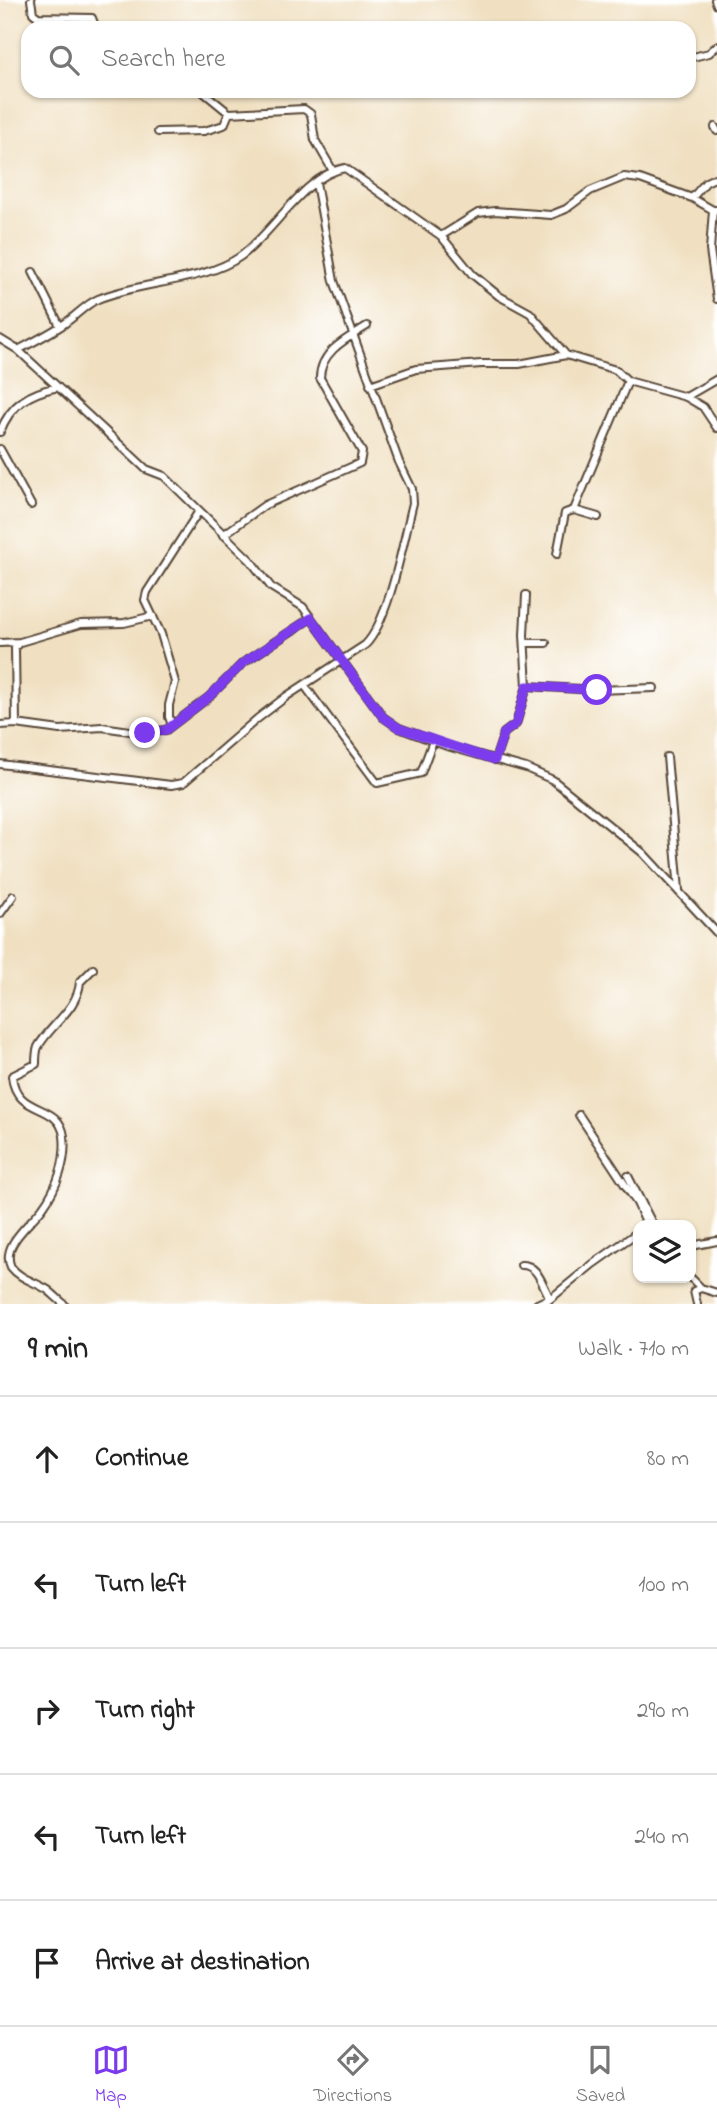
<!DOCTYPE html>
<meta charset="utf-8">
<style>
body{margin:0;font-family:"Indie Flower",sans-serif;background:#f2f2f2;color:#222}
.controls{position:absolute;right:21px;bottom:21px;display:grid;overflow:hidden;border-radius:14px;box-shadow:0 2px 5px #0004}
.controls button{width:63px;height:63px;display:grid;place-items:center;padding:0;border:0;border-bottom:2px solid #e0e0e0;background:#fff;color:#222;font:35px sans-serif}
.stop{position:absolute;width:21px;height:21px;margin:-16px;border:5px solid #7c3aed;border-radius:50%;background:#fff}
.stop.end{background:#7c3aed;border-color:#fff;box-shadow:0 2px 7px #0008}
.list{margin:0;padding:0;list-style:none}
h2{display:flex;justify-content:space-between;align-items:center;height:91px;margin:0;padding:0 28px;font-size:30px}
h2 small{font-size:23px;font-weight:400;color:#767676}
.list li{display:grid;grid-template-columns:46px 1fr auto;gap:21px;align-items:center;box-sizing:border-box;height:126px;padding:0 28px;border-top:2px solid #e0e0e0}
.list b{display:block;font-size:26px;white-space:nowrap}
.list em{font-size:23px;font-style:normal;color:#767676}
.icon{flex:none;width:38px;height:38px;fill:none;stroke:currentColor;stroke-width:2;stroke-linecap:round;stroke-linejoin:round}
.map{position:relative;flex:none;width:717px;height:1304px;overflow:hidden}
.search{position:absolute;background:#fff;box-shadow:0 2px 5px #0004;left:21px;right:21px;top:21px;height:77px;display:flex;align-items:center;gap:18px;box-sizing:border-box;padding:0 24px;border-radius:21px;color:#767676;font-size:26px}
.sheet{height:721px;background:#fff}
nav{display:flex;justify-content:space-around;align-items:center;box-sizing:border-box;height:98px;border-top:2px solid #e0e0e0;background:#fff;font-size:19px;color:#767676}
nav a{display:grid;justify-items:center;gap:4px}
nav .on{color:#7c3aed}
.map>svg:first-child{display:block}
</style>
<div class="map">
<svg width="717" height="1304" viewBox="0 0 717 1304">
<rect width="100%" height="100%" fill="#fff"/>
<filter id="ink" filterUnits="userSpaceOnUse"><feTurbulence type="fractalNoise" baseFrequency=".0143" numOctaves="2"/><feDisplacementMap in="SourceGraphic" scale="14" xChannelSelector="R" yChannelSelector="G"/><feConvolveMatrix kernelMatrix="1 2 1 2 8 2 1 2 1" color-interpolation-filters="sRGB"/></filter>
<filter id="wash" filterUnits="userSpaceOnUse"><feTurbulence type="fractalNoise" baseFrequency=".00686" numOctaves="4" result="noise"/><feDisplacementMap in="SourceGraphic" scale="28" xChannelSelector="R" yChannelSelector="G"/><feGaussianBlur stdDeviation="1.57" result="paint"/><feColorMatrix in="noise" values="0 0 0 0 0 0 0 0 0 0 0 0 0 0 0 0 0 1.4 0 .05"/><feComposite in="paint" operator="in"/></filter>
<g filter="url(#wash)">
<rect width="100%" height="100%" fill="#f0e0c1"/>
</g>
<g filter="url(#ink)">
<g fill="none" stroke-linecap="round" stroke-linejoin="round">
<defs>
<path id="minor" d="M 31,0 L 33,13 L 38,17 L 92,18 L 96,28
M 715,0 L 717,5
M 689,58 L 709,53 L 717,46
M 202,91 L 229,113 L 304,109 L 311,114 L 315,140 L 333,171
M 715,127 L 717,131
M 158,132 L 204,131 L 224,125 L 229,113
M 692,198 L 706,182 L 717,177
M 713,210 L 710,250 L 717,299
M 441,236 L 478,213 L 495,211 L 551,215 L 566,209 L 590,191 L 624,177 L 640,179 L 692,198 L 713,210 L 717,210
M 33,272 L 60,326
M 0,339 L 18,350 L 146,469 L 164,476 L 250,560 L 271,587 L 303,607 L 383,717 L 399,728 L 447,746 L 526,768 L 553,780 L 643,853 L 717,933
M 18,350 C 33,342 49,334 64,324 C 76,316 86,304 98,299 C 141,281 205,282 241,256 C 274,232 304,175 345,168 L 441,236 L 472,274 L 499,296 L 530,313 L 566,355 L 616,370 L 628,381 L 686,397 L 703,407 L 717,428
M 370,385 L 416,369 L 481,364 L 519,364 L 566,355
M 686,397 L 717,379
M 0,432 C 11,403 30,393 58,387
M 0,449 L 31,505
M 574,510 L 598,517
M 223,535 L 265,505 L 360,463 L 362,452 L 320,378 C 320,352 346,339 367,326
M 557,554 L 565,513 L 574,510 L 628,381
M 0,643 L 20,642
M 525,643 L 546,643
M 305,686 L 377,783 L 421,773 L 433,741
M 527,686 L 597,690 L 654,688
M 16,724 L 15,647 L 20,642 L 81,624 L 124,623 L 153,616
M 0,725 L 16,724 L 60,730 L 102,727 L 144,733 L 166,730 L 209,697 L 243,663 L 311,618
M 172,725 L 169,717 L 169,705 L 175,682 L 161,634 L 145,600 L 147,592 L 199,511
M 667,757 L 679,890
M 495,760 L 504,733 L 516,724 L 527,686 L 524,635 L 526,595
M 0,764 L 171,785 L 183,783 L 257,719 L 287,696 L 365,645 C 389,622 404,538 413,503 L 412,489 L 399,462 L 334,281 L 316,183
M 0,914 L 13,896
M 579,1115 L 637,1203 L 647,1225
M 628,1176 L 653,1225
M 691,1246 L 717,1241
M 521,1265 C 538,1264 542,1285 550,1298 L 537,1304
M 691,1278 L 701,1288 L 717,1293
M 64,1304 C 58,1299 53,1294 48,1290 C 36,1282 20,1279 11,1267 C 0,1245 32,1223 43,1207 C 57,1188 67,1160 64,1136 C 59,1101 16,1117 12,1076 L 36,1064 C 36,1058 36,1052 38,1047 C 50,1025 78,1009 80,982 L 93,969
M 544,1304 L 593,1264 L 638,1232
M 697,1304 L 694,1291 L 701,1288"/>
</defs>
<!-- minor casing -->
<use href="#minor" stroke="#564536" stroke-width="10"/>
<!-- minor -->
<use href="#minor" stroke="#fff" stroke-width="6"/>
</g>
</g>
<g fill="none" stroke-linecap="round" stroke-linejoin="round" filter="url(#ink)">
<!-- route -->
<path stroke="#7c3aed" stroke-width="9" d="M 145,733 L 166,730 L 209,697 L 243,663 L 311,618 L 383,717 L 399,728 L 495,760 L 504,733 L 516,724 L 527,686 L 597,690"/>
</g>
</svg>
<div class="controls">
<button><svg class="icon" aria-label="layers" viewBox="0 0 24 24"><path d="M12 4l9 5-9 5-9-5zM3 14l9 5 9-5"/></svg></button>
</div>
<div class="stop" style="left:597px;top:690px"></div>
<div class="stop end" style="left:145px;top:733px"></div>
<div class="search"><svg class="icon" aria-label="search" viewBox="0 0 24 24"><circle cx="10" cy="10" r="6"/><path d="M15 15l6 6"/></svg>Search here</div>
</div>
<section class="sheet">
<h2>9 min<small>Walk · 710 m</small></h2>
<ul class="list">
<li><svg class="icon" aria-label="ahead" viewBox="0 0 24 24"><path d="M12 20V5M6 11l6-6 6 6"/></svg><div><b>Continue</b></div><em>80 m</em></li>
<li><svg class="icon" aria-label="left" viewBox="0 0 24 24"><path d="M17 20v-9H6M10 6l-5 5 5 5"/></svg><div><b>Turn left</b></div><em>100 m</em></li>
<li><svg class="icon" aria-label="right" viewBox="0 0 24 24"><path d="M7 20v-9h11M14 6l5 5-5 5"/></svg><div><b>Turn right</b></div><em>290 m</em></li>
<li><svg class="icon" aria-label="left" viewBox="0 0 24 24"><path d="M17 20v-9H6M10 6l-5 5 5 5"/></svg><div><b>Turn left</b></div><em>240 m</em></li>
<li><svg class="icon" aria-label="arrive" viewBox="0 0 24 24"><path d="M6 21V4h12l-3 4 3 4H6"/></svg><div><b>Arrive at destination</b></div></li>
</ul>
</section>
<nav>
<a class="on"><svg class="icon" aria-label="map" viewBox="0 0 24 24"><path d="M3 6l6-2 6 2 6-2v14l-6 2-6-2-6 2zM9 4v14M15 6v14"/></svg>Map</a>
<a><svg class="icon" aria-label="directions" viewBox="0 0 24 24"><path d="M12 3l9 9-9 9-9-9zM9 14v-3h6M13 9l2 2-2 2"/></svg>Directions</a>
<a><svg class="icon" aria-label="saved" viewBox="0 0 24 24"><path d="M7 4h10v16l-5-4-5 4z"/></svg>Saved</a>
</nav>
